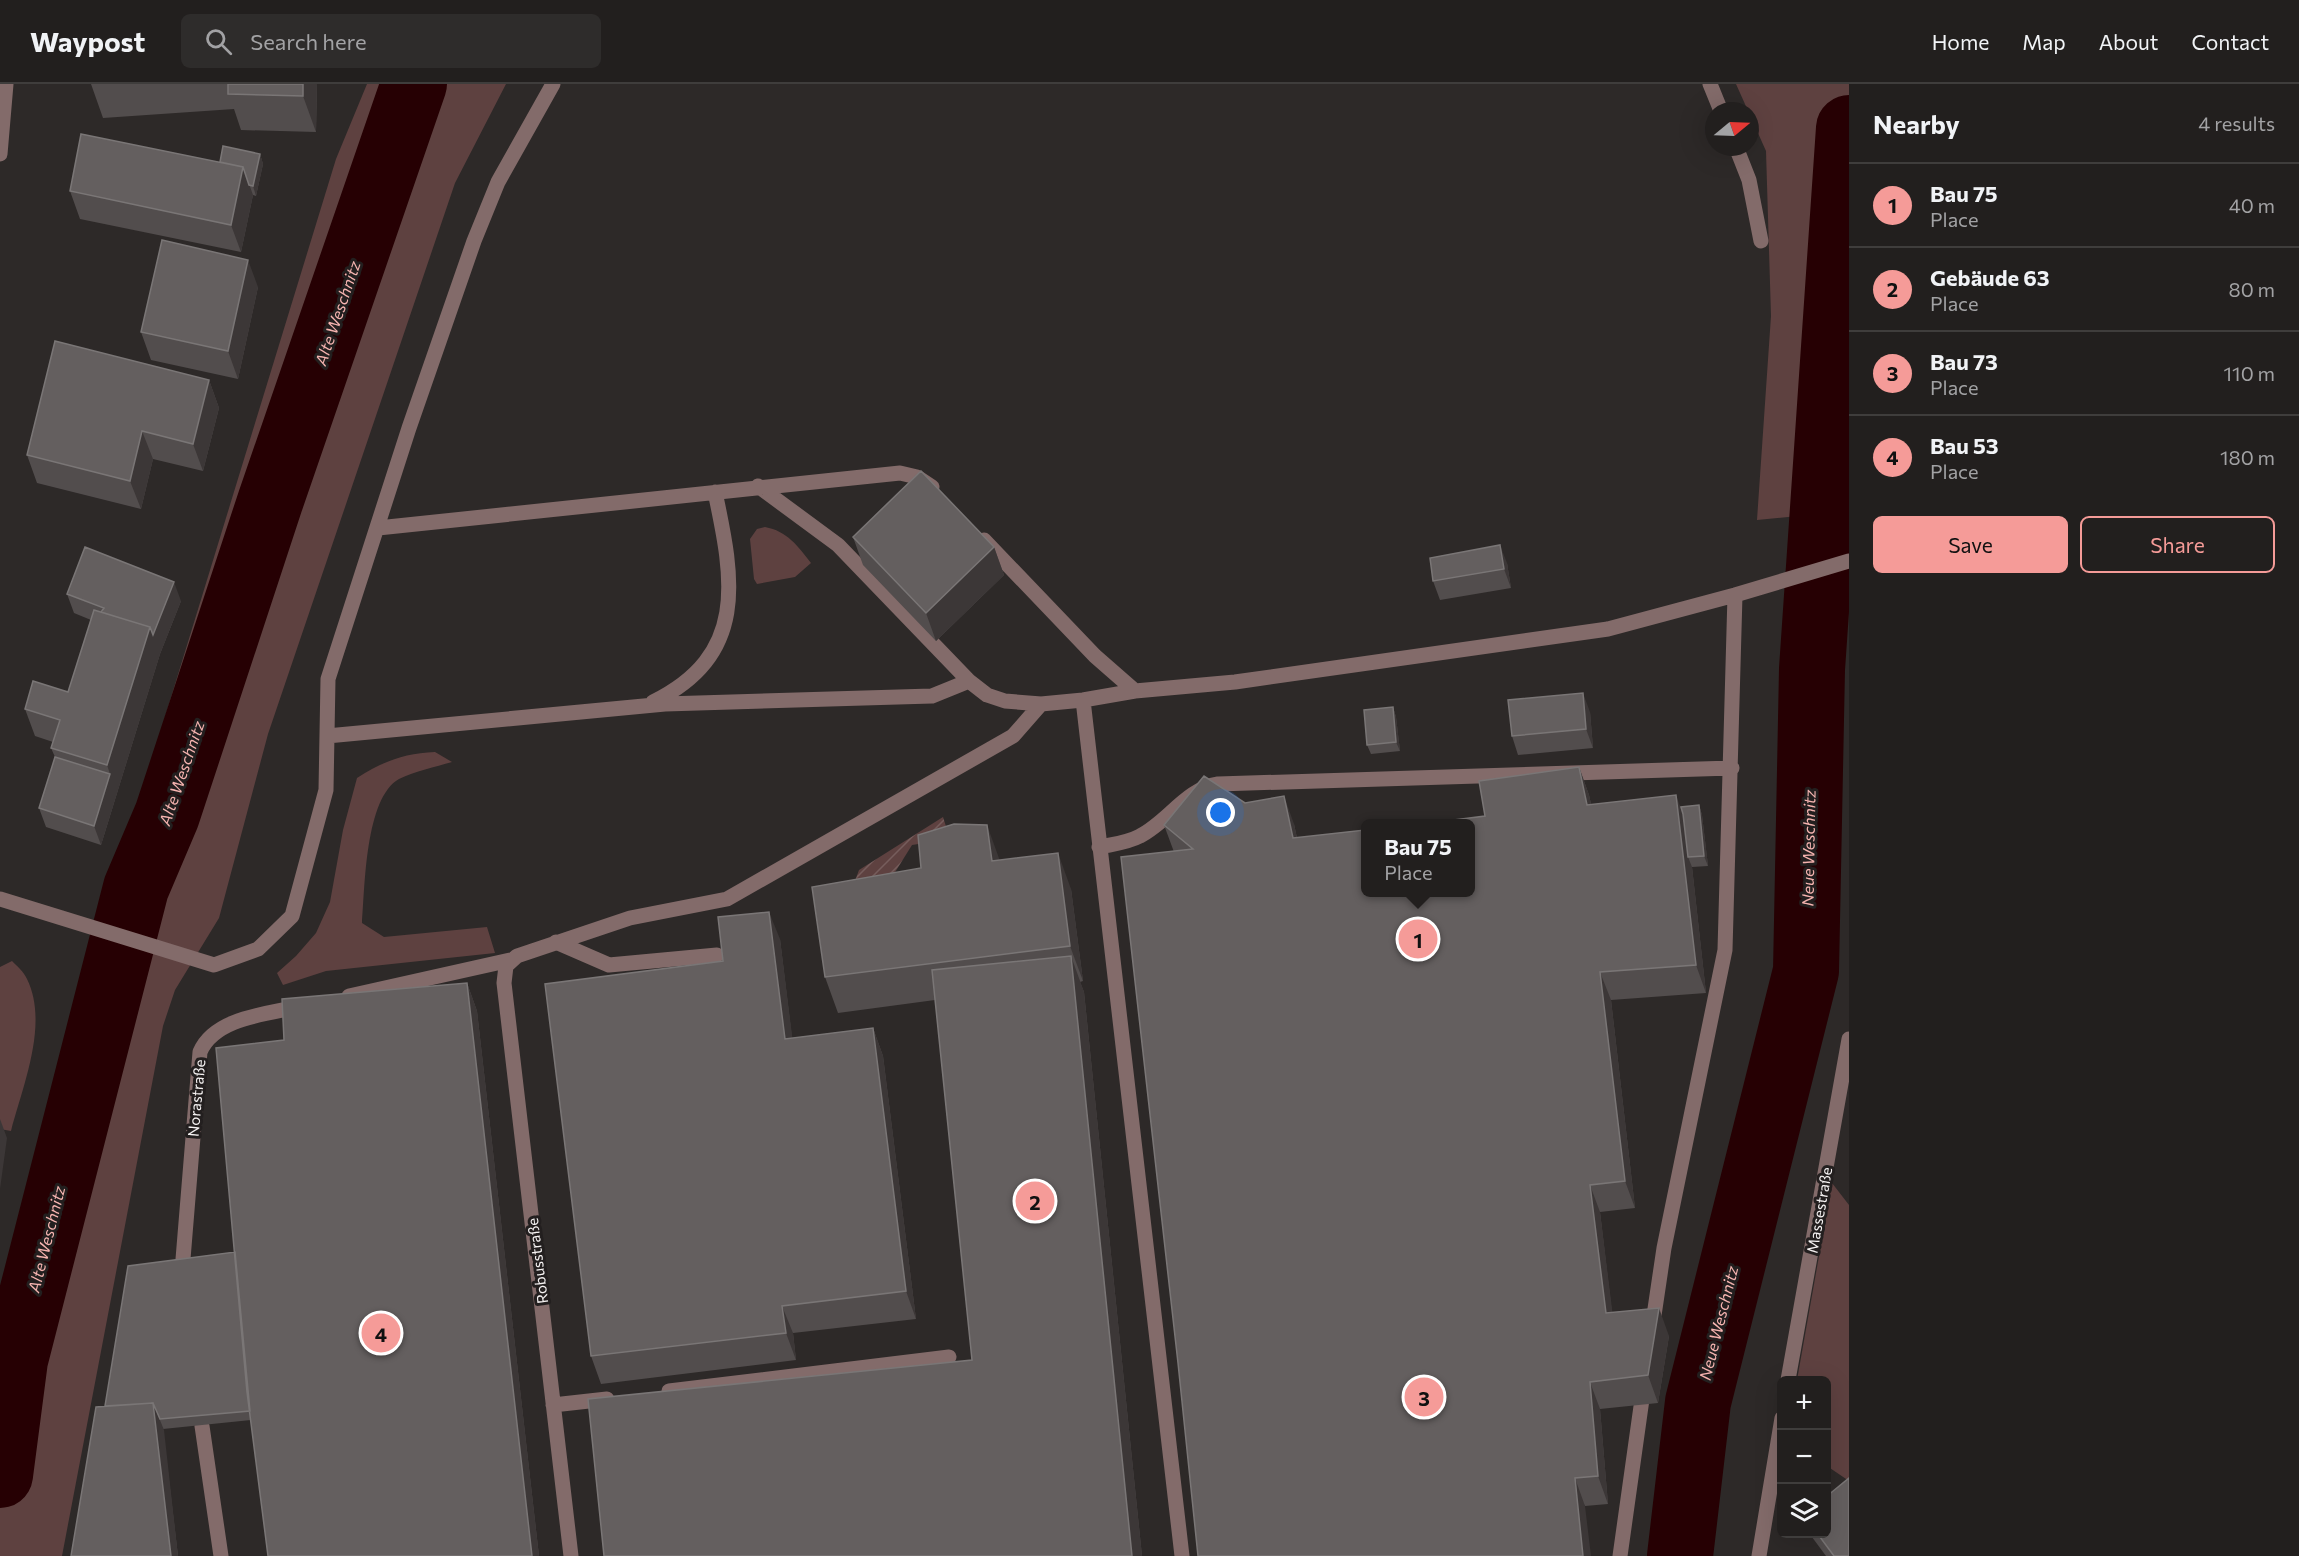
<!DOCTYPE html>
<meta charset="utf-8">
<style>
body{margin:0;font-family:Commissioner,sans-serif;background:#2e2c2b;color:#f1f3f6}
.controls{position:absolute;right:18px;bottom:18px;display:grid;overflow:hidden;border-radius:9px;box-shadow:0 6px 24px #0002}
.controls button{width:54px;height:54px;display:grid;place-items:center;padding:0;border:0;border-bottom:2px solid #3f3d3c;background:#221f1e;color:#f1f3f6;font:30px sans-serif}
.compass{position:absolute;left:1705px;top:18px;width:54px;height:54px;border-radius:50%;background:#221f1e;box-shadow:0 6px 24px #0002;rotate:71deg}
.you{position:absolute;left:1221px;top:729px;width:21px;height:21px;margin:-15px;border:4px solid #fff;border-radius:50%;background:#1a73e8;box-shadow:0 0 0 9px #1a73e833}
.badge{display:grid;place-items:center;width:39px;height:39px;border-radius:50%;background:#f59b98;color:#111;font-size:20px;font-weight:700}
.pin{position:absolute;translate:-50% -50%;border:3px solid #fff;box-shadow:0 2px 6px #0006}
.popup{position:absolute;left:1361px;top:735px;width:114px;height:78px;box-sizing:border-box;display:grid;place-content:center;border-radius:9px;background:#221f1e;filter:drop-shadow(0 2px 4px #0005);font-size:20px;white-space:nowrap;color:#a2a2a4}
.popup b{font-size:22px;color:#f1f3f6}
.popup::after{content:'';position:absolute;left:50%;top:100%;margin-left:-12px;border:12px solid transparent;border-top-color:#221f1e}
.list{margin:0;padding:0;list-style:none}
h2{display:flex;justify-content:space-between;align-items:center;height:78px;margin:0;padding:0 24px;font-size:26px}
h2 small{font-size:20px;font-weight:400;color:#a2a2a4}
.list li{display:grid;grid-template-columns:39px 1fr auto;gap:18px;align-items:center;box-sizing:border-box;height:84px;padding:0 24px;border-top:2px solid #3f3d3c}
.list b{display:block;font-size:22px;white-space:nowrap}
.list p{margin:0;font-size:20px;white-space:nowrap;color:#a2a2a4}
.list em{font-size:20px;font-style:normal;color:#a2a2a4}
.actions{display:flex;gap:12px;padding:18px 24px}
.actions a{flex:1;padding:14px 0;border:2px solid #f59b98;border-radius:9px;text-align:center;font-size:21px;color:#f59b98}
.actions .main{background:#f59b98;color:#111}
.icon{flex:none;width:33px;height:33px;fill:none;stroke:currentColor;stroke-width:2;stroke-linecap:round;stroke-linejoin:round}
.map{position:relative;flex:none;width:1849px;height:1472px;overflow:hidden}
header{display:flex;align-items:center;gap:36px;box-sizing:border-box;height:84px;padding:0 30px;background:#221f1e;border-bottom:2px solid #3f3d3c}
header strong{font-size:28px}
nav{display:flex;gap:33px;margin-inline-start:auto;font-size:21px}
.search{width:420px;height:54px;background:#2e2c2b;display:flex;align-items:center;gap:15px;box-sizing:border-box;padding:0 21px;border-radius:9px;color:#a2a2a4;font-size:22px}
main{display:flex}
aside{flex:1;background:#221f1e}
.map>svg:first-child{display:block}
</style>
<header>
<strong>Waypost</strong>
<div class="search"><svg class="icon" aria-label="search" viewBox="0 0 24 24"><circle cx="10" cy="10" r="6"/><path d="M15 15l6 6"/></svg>Search here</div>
<nav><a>Home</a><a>Map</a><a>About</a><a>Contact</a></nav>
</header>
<main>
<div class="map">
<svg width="1849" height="1472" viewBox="0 0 1849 1472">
<defs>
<pattern id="garden-furrows" width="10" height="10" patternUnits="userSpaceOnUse" patternTransform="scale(1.5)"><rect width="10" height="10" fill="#5e4140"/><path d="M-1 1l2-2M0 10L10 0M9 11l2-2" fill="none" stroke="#765d5c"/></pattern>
</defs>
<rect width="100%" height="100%" fill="#2d2928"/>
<!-- grass -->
<path fill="#5e4140" d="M 367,0 L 506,0 L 455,99 L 268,650 L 219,834 L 175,906 L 163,942 L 62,1472 L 0,1472 L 0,1379 L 67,968 L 89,881 L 336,75 Z
M 1736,0 L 1849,0 L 1849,427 L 1757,436 L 1771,232 L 1766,67 Z
M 765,443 C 787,447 798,462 811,479 L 795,493 L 757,500 L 754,495 L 750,455 L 757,445 Z
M 435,668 L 452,678 C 435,683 415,687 399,695 C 365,714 365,804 362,839 L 384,853 L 487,843 L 495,869 L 326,887 L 283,901 L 277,889 L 296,872 L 316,849 L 330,818 L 343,746 L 357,694 C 382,678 404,669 435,668 Z
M 12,877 C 17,882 24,888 27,895 C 49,940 23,1001 11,1047 L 0,1045 L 0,883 Z
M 1832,1099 L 1849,1121 L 1849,1397 L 1827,1382 L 1826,1296 L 1797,1296 Z"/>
<!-- garden -->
<path fill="url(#garden-furrows)" d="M 943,733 L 950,755 L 912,761 L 882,809 L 851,808 L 859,786 Z"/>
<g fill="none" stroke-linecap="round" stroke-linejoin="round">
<!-- river -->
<path stroke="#260003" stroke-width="66" d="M 0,1391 L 15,1276 L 136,804 L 167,731 L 270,418 L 414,0
M 1680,1472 L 1698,1318 L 1806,887 L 1812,585 L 1849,44"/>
<!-- minor -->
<path stroke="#836b6a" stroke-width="15" d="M 1710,0 L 1721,27
M 1736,63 L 1749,96 L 1761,157
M 0,70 L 6,0
M 758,402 L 838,461 L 969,597 L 987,611 L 1005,617 L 1041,620 L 1083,616 L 1135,607 L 1235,598 L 1608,545 L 1735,511 L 1849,477
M 378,444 L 900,389 L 917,393 L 932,403
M 984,456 L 1095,572 L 1135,607
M 1083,616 L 1182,1472
M 653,618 C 748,571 734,497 715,408
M 327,652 L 665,620 L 932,612 L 969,597
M 1099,763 C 1113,760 1127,759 1140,752 C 1168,738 1186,705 1218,700 L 1732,684
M 0,815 L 214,881 L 258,865 L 292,832 L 326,706 L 328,595 L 409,344 L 474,157 L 498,98 L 553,0
M 556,858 L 609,881 L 717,871
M 349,912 L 510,876
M 183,1175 L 200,968 C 215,933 269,930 302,922
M 1652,1245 L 1664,1164 L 1725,866 L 1735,511
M 1788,1296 L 1849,955
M 669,1307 L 949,1273
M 553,1321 L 607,1315
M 202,1342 L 221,1472
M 571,1472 L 504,899 L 506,882 L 517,872 L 630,834 L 727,815 L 1013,652 L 1041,620
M 1620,1472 L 1644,1301
M 1759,1472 L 1782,1334"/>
</g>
<!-- wall -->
<path fill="#524d4d" d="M 91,0 L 317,0 L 316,48 L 241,46 L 234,25 L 103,34 Z
M 260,70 L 263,80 L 256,112 L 253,111 L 241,168 L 80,135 L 70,107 Z
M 258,203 L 238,295 L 151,276 L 141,248 Z
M 209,296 L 219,324 L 203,387 L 153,375 L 141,425 L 37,399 L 27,371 Z
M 853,453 L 994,463 L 1004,491 L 936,557 L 863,481 Z
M 1507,479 L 1511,504 L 1440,516 L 1433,497 Z
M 67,510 L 181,517 L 160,570 L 101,761 L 46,743 L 39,724 L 55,673 L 51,664 L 53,658 L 35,652 L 25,625 L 68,608 L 91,536 L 74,529 Z
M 1393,623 L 1396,633 L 1400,667 L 1371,670 L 1367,661 Z
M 1590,628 L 1593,664 L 1518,671 L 1512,652 Z
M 1579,683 L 1589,711 L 1591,720 L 1681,723 L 1699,721 L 1702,731 L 1708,782 L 1692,783 L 1706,909 L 1611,916 L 1635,1124 L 1600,1128 L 1612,1229 L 1669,1252 L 1658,1319 L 1600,1325 L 1608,1420 L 1585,1422 L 1174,768 L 1164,741 L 1245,719 L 1294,740 L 1297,754 L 1485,732 Z
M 1000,776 L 1071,805 L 1083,897 L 1080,898 L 1084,908 L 1142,1472 L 604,1472 L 972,1276 L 935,916 L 838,929 L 825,893 Z
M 780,855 L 792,954 L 873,944 L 883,972 L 916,1235 L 793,1249 L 796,1276 L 601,1300 L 591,1272 L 723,877 Z
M 467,899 L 477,927 L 539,1472 L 268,1472 L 251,1336 L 163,1345 L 178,1472 L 71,1472 L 105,1322 L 235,1168 L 284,956 Z
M 1809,1449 L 1827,1449 L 1849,1472 L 1826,1472 Z"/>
<!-- shaded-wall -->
<path fill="#3c3737" d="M 303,0 L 317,0 L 316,48 L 303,12 Z
M 260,70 L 263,80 L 256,112 L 253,102 Z
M 243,83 L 253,111 L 241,168 L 231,141 Z
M 248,176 L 258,203 L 238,295 L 228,267 Z
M 209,296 L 219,324 L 203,387 L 193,360 Z
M 142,347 L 153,375 L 141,425 L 130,397 Z
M 1500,461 L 1507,479 L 1511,504 L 1504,485 Z
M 994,463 L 1004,491 L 936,557 L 926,529 Z
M 174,498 L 181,517 L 160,570 L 101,761 L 94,742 L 110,690 L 107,681 L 150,543 Z
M 1583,609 L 1590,628 L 1593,664 L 1586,645 Z
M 1393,623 L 1396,633 L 1400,667 L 1396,658 Z
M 1579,683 L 1589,711 L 1597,748 L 1587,721 Z
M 1676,711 L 1686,739 L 1688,773 L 1692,783 L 1706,909 L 1696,881 Z
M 1284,712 L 1294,740 L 1303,782 L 1293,754 Z
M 1699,721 L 1702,731 L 1708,782 L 1704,772 Z
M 987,741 L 1000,777 L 992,777 Z
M 1058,769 L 1071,805 L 1083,897 L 1070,862 Z
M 769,828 L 780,855 L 796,983 L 785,955 Z
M 1071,872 L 1084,908 L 1142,1472 L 1132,1472 Z
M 1600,888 L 1611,916 L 1635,1124 L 1625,1097 Z
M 467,899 L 477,927 L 539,1472 L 532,1472 Z
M 873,944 L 883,972 L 916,1235 L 906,1207 Z
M 0,1035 L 7,1054 L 0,1105 Z
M 1590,1101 L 1600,1128 L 1616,1257 L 1606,1229 Z
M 782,1222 L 793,1249 L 796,1276 L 786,1249 Z
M 1659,1224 L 1669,1252 L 1658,1319 L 1648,1291 Z
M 1590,1298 L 1600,1325 L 1608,1420 L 1598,1392 Z
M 153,1319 L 164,1346 L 178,1472 L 171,1472 Z
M 1575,1394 L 1585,1422 L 1591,1472 L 1583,1472 Z"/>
<!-- building -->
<path fill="#645f5f" stroke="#7a7676" stroke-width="1.5" d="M 228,0 L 303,0 L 303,12 L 228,10 Z
M 81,50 L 243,83 L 231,141 L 70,107 Z
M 223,62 L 260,70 L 253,102 L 249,101 L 243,83 L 220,78 Z
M 162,156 L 248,176 L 228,267 L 141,248 Z
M 55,257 L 209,296 L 193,360 L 142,347 L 130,397 L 27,371 Z
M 921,387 L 994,463 L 926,529 L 853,453 Z
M 1500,461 L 1504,485 L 1433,497 L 1430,474 Z
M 85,463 L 174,498 L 153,551 L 150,543 L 101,528 L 104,524 L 67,510 Z
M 94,526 L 150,543 L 107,681 L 51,664 L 60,636 L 25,625 L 33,597 L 68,608 Z
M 1583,609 L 1586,645 L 1512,652 L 1508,616 Z
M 1393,623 L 1396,658 L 1367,661 L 1364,626 Z
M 55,673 L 110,690 L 94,742 L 39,724 Z
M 1579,683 L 1587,721 L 1676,711 L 1696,881 L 1600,888 L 1625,1097 L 1590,1101 L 1606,1229 L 1659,1224 L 1648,1291 L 1590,1298 L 1598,1392 L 1575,1394 L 1583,1472 L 1198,1472 L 1178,1279 L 1121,773 L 1193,765 L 1164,741 L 1204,692 L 1245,719 L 1284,712 L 1293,754 L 1365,746 L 1365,808 L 1470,808 L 1470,740 L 1422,740 L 1485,732 L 1479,697 Z
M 1699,721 L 1704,772 L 1688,773 L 1683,730 L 1681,723 Z
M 954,740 L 987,741 L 992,777 L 1058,769 L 1070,862 L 825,893 L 812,803 L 921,784 L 918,751 Z
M 769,828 L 785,955 L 873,944 L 906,1207 L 782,1222 L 786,1249 L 591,1272 L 545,900 L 723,877 L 718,833 Z
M 1071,872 L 1132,1472 L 604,1472 L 588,1315 L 972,1276 L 932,886 Z
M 467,899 L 532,1472 L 268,1472 L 247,1308 L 216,964 L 284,956 L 282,915 Z
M 235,1168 L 250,1327 L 160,1335 L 153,1319 L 105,1322 L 128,1182 Z
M 153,1319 L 171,1472 L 71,1472 L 96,1323 Z
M 1849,1394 L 1849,1472 L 1834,1472 L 1817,1449 L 1827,1449 L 1827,1412 Z"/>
<g text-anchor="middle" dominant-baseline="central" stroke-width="6" stroke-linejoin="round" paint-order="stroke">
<!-- street labels -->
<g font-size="15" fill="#f5f2f2" stroke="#231f1f">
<text transform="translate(196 1014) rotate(-85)">Norastraße</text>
<text transform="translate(1819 1126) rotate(-80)">Massestraße</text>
<text transform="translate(537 1177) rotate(-97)">Robusstraße</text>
</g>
<!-- water labels -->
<g font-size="16" font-style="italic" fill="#f6b4b0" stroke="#231f1f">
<text transform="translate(337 229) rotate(-71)">Alte Weschnitz</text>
<text transform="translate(181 689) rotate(-71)">Alte Weschnitz</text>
<text transform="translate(1808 764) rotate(-89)">Neue Weschnitz</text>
<text transform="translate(46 1155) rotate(-76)">Alte Weschnitz</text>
<text transform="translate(1718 1239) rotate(-76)">Neue Weschnitz</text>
</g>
</g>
</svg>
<div class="controls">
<button>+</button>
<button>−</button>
<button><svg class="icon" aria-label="layers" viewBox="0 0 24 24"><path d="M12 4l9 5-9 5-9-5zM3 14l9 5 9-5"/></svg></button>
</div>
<svg class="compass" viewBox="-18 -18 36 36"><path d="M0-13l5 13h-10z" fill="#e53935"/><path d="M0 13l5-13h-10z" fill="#a2a2a4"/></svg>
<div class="you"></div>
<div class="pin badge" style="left:1418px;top:855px">1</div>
<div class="popup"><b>Bau 75</b>Place</div>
<div class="pin badge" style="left:1035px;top:1117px">2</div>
<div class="pin badge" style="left:1424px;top:1313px">3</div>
<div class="pin badge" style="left:381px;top:1249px">4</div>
</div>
<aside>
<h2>Nearby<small>4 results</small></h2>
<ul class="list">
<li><span class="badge">1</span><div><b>Bau 75</b><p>Place</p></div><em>40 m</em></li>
<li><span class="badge">2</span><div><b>Gebäude 63</b><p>Place</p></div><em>80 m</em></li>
<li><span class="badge">3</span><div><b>Bau 73</b><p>Place</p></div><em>110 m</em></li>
<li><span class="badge">4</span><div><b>Bau 53</b><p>Place</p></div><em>180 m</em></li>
</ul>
<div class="actions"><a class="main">Save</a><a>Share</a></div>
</aside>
</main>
